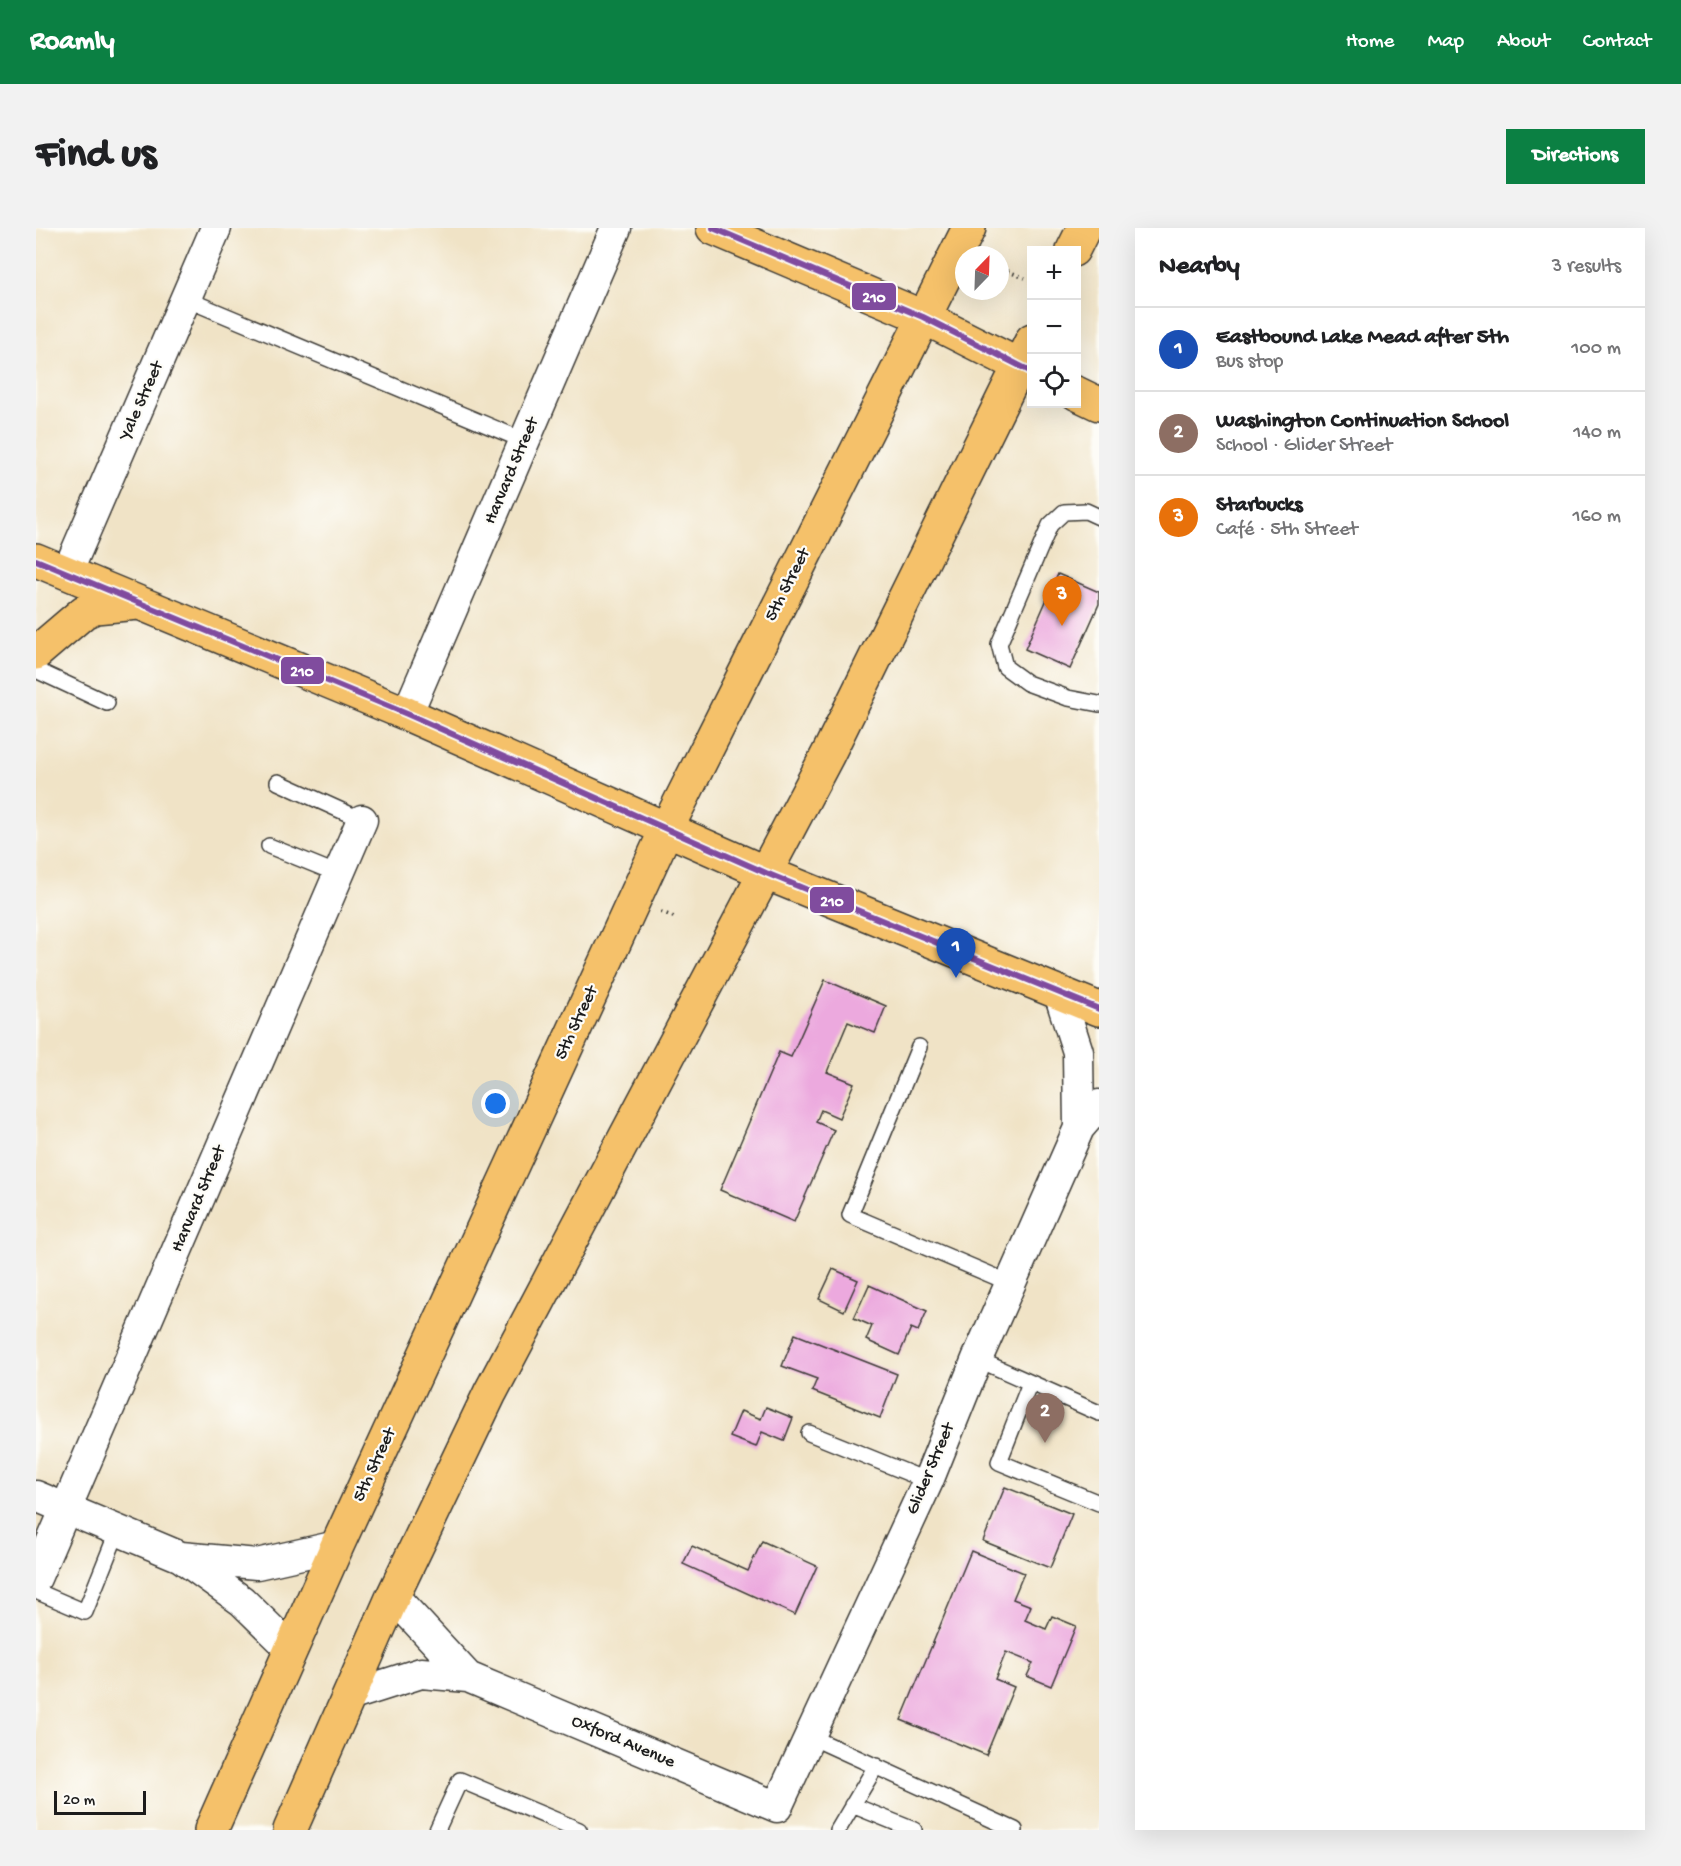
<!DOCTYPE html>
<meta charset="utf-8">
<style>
body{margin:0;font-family:"Gochi Hand",sans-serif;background:#f2f2f2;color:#202124}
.controls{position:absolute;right:18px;top:18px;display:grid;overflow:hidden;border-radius:0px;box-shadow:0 6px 24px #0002}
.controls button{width:54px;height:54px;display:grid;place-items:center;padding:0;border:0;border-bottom:2px solid #e0e0e0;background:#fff;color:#202124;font:30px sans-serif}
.compass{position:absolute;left:919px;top:18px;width:54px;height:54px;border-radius:50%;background:#fff;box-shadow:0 6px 24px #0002;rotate:23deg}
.scale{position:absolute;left:18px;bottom:15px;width:92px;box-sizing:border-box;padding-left:6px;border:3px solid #1c1c1c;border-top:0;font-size:16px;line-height:21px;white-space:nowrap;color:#1c1c1c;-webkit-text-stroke:4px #fdfcf7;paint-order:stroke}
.you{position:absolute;left:460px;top:876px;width:21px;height:21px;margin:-15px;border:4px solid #fff;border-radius:50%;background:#1a73e8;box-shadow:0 0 0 9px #1a73e833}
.badge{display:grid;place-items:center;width:39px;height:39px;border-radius:50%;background:#0b8043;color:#fff;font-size:20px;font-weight:700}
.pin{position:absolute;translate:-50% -50px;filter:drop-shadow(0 2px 3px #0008)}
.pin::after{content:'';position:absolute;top:32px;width:21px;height:18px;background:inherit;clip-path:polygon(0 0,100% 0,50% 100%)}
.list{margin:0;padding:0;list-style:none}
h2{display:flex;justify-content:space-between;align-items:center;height:78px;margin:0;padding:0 24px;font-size:26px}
h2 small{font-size:20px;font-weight:400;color:#757577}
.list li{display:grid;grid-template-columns:39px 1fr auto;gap:18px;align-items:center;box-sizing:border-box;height:84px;padding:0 24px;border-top:2px solid #e0e0e0}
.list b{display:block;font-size:22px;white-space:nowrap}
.list p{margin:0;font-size:20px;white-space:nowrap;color:#757577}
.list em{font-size:20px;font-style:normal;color:#757577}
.icon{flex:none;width:33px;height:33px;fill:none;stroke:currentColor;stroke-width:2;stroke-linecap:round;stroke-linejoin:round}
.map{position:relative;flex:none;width:1063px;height:1602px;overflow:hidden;border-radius:0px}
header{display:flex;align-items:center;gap:36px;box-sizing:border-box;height:84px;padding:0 30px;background:#0b8043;color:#fff}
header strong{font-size:28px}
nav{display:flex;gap:33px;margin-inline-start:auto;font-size:21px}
.intro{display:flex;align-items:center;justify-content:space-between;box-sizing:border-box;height:144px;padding:0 36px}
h1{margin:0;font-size:42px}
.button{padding:15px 27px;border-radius:0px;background:#0b8043;color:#fff;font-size:21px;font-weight:700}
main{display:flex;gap:36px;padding:0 36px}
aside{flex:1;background:#fff;border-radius:0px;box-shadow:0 6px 24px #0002}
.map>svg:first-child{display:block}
</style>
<header>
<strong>Roamly</strong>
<nav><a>Home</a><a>Map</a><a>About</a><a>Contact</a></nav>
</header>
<div class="intro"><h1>Find us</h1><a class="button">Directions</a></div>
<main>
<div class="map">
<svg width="1063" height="1602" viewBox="0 0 1063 1602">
<rect width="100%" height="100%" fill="#fdfcf7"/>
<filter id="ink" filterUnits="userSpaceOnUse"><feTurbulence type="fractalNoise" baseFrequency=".0167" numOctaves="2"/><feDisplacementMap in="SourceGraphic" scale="12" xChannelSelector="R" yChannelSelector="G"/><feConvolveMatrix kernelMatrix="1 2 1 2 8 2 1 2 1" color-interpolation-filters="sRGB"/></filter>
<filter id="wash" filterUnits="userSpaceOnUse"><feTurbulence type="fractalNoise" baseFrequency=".008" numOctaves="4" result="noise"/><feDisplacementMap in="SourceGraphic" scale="24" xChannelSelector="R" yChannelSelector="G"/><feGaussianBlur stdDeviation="1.35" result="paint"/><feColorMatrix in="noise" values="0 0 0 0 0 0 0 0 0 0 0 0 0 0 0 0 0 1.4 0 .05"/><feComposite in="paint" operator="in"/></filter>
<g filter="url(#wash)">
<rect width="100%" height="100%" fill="#f0e3c6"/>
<g id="blocks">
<!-- building -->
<path fill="#eca9de" d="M 1022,346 L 1063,364 L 1063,376 L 1034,441 L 989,421 Z
M 789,752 L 850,778 L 839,805 L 812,794 L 791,844 L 818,855 L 803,890 L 785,882 L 780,894 L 798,902 L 758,994 L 684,962 L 743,824 L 755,829 Z
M 797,1041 L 822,1052 L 808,1083 L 783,1071 Z
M 833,1057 L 891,1083 L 882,1103 L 875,1100 L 863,1127 L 830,1112 L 836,1098 L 818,1090 Z
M 759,1106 L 861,1146 L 844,1190 L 776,1163 L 781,1151 L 746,1138 Z
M 730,1179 L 757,1190 L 748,1213 L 726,1204 L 720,1219 L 694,1209 L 705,1183 L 725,1191 Z
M 969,1259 L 1036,1286 L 1014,1340 L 947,1313 Z
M 726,1313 L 781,1338 L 759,1387 L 647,1336 L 656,1318 L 712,1343 Z
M 935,1323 L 988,1345 L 977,1371 L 995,1378 L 989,1392 L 1010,1401 L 1016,1388 L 1040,1398 L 1015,1458 L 991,1448 L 997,1435 L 970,1424 L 959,1451 L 978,1459 L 950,1527 L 865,1492 Z"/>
</g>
</g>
<g filter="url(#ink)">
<use href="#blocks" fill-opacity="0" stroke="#3c3a36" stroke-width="1.5"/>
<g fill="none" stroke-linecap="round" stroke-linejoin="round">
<defs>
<path id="service" d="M 150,71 L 489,213
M 1063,289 L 1050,283 L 1028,284 L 1014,297 L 963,416 L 969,439 L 991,455 L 1032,470 L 1063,476
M 0,442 L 71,475
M 242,554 L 326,592
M 233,618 L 302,646
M 883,819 L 814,987 L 974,1055
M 941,1131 L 1063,1185
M 994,1155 L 963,1234 L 1063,1275
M 773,1205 L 892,1253
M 0,1363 L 49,1384 L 82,1302
M 773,1508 L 979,1602
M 816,1577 L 878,1602
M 401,1602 L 424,1552 L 543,1602
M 802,1602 L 840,1538"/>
<path id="minor" d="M 31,345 L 180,0
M 371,486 L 580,0
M 1023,765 L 1042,824 L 1043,900
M 0,1268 L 145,1329 L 206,1373 L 255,1421
M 145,1329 L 221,1336 L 301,1318
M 0,1350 L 326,592
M 357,1368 L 432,1449
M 313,1468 L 385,1445 L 432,1449 L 741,1579 L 892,1253 L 941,1131 L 1043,900 L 1063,877"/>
<path id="primary" d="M 677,0 L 887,89 L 996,144
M 1037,22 L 1048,0
M 1040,165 L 1063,176
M 0,332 L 371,486 L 730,645 L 1063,781
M 0,425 L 48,384 L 59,379 L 102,375
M 175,1602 L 301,1318 L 631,600 L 933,0
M 254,1602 L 357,1368 L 454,1165 L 792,526 L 996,112"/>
</defs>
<!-- service casing -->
<use href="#service" stroke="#3c3a36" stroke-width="18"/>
<!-- minor casing -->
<use href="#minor" stroke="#3c3a36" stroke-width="33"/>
<!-- primary casing -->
<use href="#primary" stroke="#3c3a36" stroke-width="36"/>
<!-- path -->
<path stroke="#3c3a36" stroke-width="4" stroke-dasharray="1.5 4.5" stroke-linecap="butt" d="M 966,41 L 989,50
M 625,684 L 640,690"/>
<!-- service -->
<use href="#service" stroke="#fff" stroke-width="15"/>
<!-- minor -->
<use href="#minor" stroke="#fff" stroke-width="30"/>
<!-- primary -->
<use href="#primary" stroke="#f5c16b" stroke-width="33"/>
<defs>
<path id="bus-1" d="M 677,0 L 887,89 L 996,144
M 0,332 L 371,486 L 730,645 L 1063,781"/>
</defs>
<!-- bus-1 casing -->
<use href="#bus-1" stroke="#fdfcf7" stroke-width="10"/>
<!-- bus-1 -->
<use href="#bus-1" stroke="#804c9e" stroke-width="6"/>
</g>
</g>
<g text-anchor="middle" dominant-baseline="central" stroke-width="4.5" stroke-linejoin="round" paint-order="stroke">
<!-- street labels -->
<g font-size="18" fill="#1c1c1c" stroke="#fdfcf7">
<text transform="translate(106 173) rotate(-66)">Yale Street</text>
<text transform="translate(476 243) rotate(-67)">Harvard Street</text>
<text transform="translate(752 357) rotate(-63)">5th Street</text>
<text transform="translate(541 795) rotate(-65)">5th Street</text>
<text transform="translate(163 971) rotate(-67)">Harvard Street</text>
<text transform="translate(339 1237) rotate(-65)">5th Street</text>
<text transform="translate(895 1241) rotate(-67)">Glider Street</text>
<text transform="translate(587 1514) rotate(23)">Oxford Avenue</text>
</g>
</g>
<g stroke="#fdfcf7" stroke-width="2">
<rect x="815" y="54" width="46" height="29" rx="6" fill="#804c9e"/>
<rect x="244" y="428" width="45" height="29" rx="6" fill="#804c9e"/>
<rect x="773" y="658" width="46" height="28" rx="6" fill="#804c9e"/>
</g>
<g font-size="16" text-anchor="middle" font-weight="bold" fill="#fff">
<text x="838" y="74">210</text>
<text x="266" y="448">210</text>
<text x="796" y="678">210</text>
</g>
</svg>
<div class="controls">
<button>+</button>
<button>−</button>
<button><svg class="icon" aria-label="locate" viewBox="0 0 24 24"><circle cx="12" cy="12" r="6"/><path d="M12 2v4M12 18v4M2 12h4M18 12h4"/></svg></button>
</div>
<svg class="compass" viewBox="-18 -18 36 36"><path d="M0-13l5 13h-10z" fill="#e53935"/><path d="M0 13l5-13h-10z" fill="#757577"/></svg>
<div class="scale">20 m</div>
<div class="you"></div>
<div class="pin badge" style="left:920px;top:750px;background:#1a4fb4">1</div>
<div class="pin badge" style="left:1009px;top:1215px;background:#8d6e63">2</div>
<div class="pin badge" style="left:1026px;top:398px;background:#e8710a">3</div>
</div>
<aside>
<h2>Nearby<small>3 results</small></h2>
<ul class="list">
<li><span class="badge" style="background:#1a4fb4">1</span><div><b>Eastbound Lake Mead after 5th</b><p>Bus stop</p></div><em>100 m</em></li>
<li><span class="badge" style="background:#8d6e63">2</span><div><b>Washington Continuation School</b><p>School · Glider Street</p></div><em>140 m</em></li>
<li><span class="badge" style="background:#e8710a">3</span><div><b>Starbucks</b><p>Café · 5th Street</p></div><em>160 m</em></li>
</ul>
</aside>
</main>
